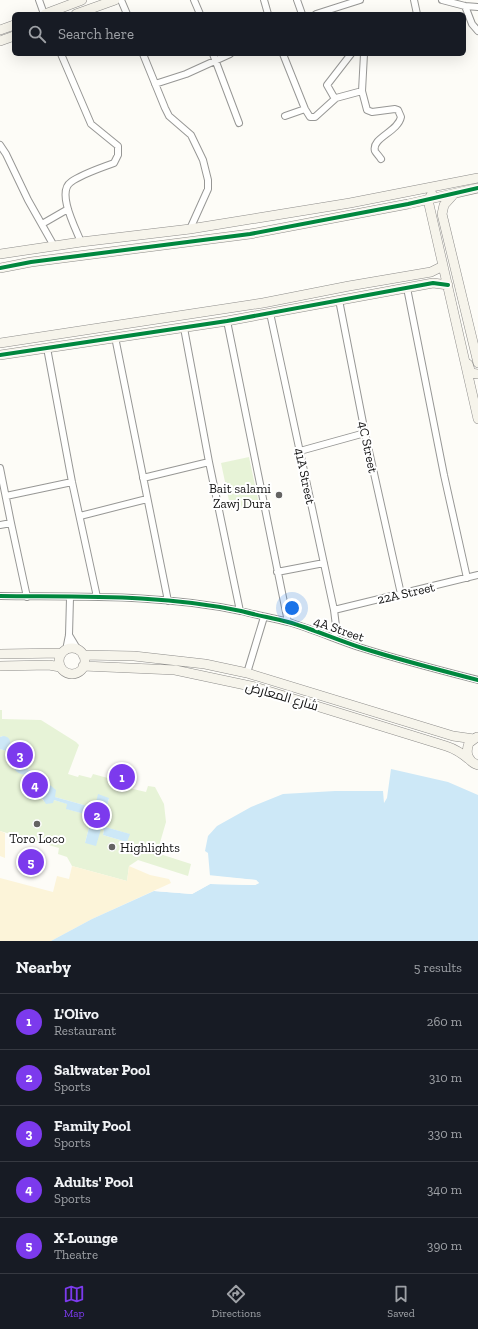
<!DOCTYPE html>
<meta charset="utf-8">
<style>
body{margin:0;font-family:"Zilla Slab",Cairo,serif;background:#20242c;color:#f1f3f6}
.you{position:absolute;left:292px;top:608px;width:14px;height:14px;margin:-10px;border:3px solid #fff;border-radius:50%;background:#1a73e8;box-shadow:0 0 0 6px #1a73e833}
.badge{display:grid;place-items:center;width:26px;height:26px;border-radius:50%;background:#7c3aed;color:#fff;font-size:13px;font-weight:700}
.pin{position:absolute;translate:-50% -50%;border:2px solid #fff;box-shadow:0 1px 4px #0006}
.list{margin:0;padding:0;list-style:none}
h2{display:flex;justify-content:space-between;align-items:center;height:52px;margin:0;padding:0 16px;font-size:17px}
h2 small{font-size:13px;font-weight:400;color:#9ea1a6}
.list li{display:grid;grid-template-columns:26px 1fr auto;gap:12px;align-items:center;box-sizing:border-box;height:56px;padding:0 16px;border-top:1px solid #363941}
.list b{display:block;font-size:15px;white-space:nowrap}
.list p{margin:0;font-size:13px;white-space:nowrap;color:#9ea1a6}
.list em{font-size:13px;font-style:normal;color:#9ea1a6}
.icon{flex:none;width:22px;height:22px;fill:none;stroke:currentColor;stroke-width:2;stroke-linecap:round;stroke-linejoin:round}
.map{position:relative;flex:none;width:478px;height:941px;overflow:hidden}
.search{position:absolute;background:#171b24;box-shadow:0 4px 16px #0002;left:12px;right:12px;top:12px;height:44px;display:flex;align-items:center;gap:10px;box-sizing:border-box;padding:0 14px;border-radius:6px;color:#9ea1a6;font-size:15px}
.sheet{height:332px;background:#171b24}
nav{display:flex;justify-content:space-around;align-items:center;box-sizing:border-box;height:56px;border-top:1px solid #363941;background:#171b24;font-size:11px;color:#9ea1a6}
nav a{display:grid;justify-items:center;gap:2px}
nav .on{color:#7c3aed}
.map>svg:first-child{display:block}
</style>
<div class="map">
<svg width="478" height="941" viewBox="0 0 478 941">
<rect width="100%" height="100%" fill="#fdfcf7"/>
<!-- green -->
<path fill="#e7f3d7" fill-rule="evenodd" d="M 249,457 L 259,504 L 231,510 L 221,463 Z
M 0,710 L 2,710 L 2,719 L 41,720 L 76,742 L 79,745 L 68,774 L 78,777 L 79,775 L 91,778 L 93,774 L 130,784 L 129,788 L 146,792 L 148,786 L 155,787 L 164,804 L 166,822 L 157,853 L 191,864 L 188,876 L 138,860 L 129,866 L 127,881 L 72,866 L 67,857 L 58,854 L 59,848 L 0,831 L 0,749 L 10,752 L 22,774 L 31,775 L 32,777 L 32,781 L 25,785 L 23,791 L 39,773 L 27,769 L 28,767 L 28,758 L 20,750 L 14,749 L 3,736 L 0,737 ZM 55,797 L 91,807 L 89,813 L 93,814 L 109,798 L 102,826 L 129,834 L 127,842 L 103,835 L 104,830 L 101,829 L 85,843 L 92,816 L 67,809 L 68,804 L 54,800 L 44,801 L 41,798 Z"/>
<!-- sand -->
<path fill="#fcf4d9" d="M 0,831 L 5,833 L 5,858 L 0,856 Z
M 72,866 L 127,881 L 129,866 L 150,875 L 169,879 L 171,883 L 92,919 L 51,941 L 0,941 L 0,878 L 53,892 L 57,876 L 69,879 Z"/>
<!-- water -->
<path fill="#cde8f7" d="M 3,736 C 14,737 7,745 14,749 C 16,751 21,750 24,751 C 28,756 30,764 27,769 L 42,774 L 45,779 L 44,785 L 50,785 L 56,790 L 55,797 L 91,807 L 89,812 L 93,814 L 98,794 L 109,798 L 102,826 L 130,834 L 127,842 L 103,835 L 104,830 L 101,829 L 96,846 L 85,843 L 92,816 L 66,809 L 67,804 L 54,800 L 53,803 L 46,804 L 42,798 L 38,796 L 32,800 L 27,798 L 23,794 C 23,786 26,784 32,781 L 32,777 C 28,774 24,776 19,773 C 10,768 14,760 10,752 L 0,749 L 0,737 Z
M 391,769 L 448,782 L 478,795 L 478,941 L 51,941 L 92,919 L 154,891 L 192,894 L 210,884 L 255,885 L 259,883 L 256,880 L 210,876 L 208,853 L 205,851 L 208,836 L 217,826 L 251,807 L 283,794 L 335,791 L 383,791 L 384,803 L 387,798 Z"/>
<!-- pier -->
<path fill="#fdfcf7" d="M 208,875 L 256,880 L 259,883 L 255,885 L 210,884 L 192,894 L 154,891 L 158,889 L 192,892 L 209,882 L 256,883 L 210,878 Z"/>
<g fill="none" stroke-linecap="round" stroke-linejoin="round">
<defs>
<path id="street" d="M 39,0 L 44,14
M 121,0 L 127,14
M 194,0 L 200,14
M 264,0 L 268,14
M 297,0 L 302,14
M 414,0 L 417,14
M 442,0 L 465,6 L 478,7
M 465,6 L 472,24 L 478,31
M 316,14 L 360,0
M 61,54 L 91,124 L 118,146 L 118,155 L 114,163 C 101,168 82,174 71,182 C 56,192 76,229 81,242
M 143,54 L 165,108 L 169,116 L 191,135 L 203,160 L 208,180 L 208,189 L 190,229
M 213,54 L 239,123
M 283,54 L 305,109 L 310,117 L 315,117 L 336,98 L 362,91
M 364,54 L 362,91 L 367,110 L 372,112 L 395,109 L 398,110 L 401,117 C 398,132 371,138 375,151 C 376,153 379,156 381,159
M 155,84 L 186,74 L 230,54
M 335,99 L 327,85 L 351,54
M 285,116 L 305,109
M 0,145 L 6,154 L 28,200 L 54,246
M 42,224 L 68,209
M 407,288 L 444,475 L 467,578
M 339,300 L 365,433 L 401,594
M 270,313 L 334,610 L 336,626 L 334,638
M 227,321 L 288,622
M 184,328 L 209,462 L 240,611
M 115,337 L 168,601
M 47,348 L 72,482 L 97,597
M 300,451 L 365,433
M 0,468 L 11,523 L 27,597
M 143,478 L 209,462
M 6,496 L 72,482
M 80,516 L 147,499
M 0,525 L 11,523
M 277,572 L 324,563
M 0,596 C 80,597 162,594 241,611 C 256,615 272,618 288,622 C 313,629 337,640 362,648 C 400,660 439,670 478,680
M 334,610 L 478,575
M 69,635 L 78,650
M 66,650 L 69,635 L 70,598
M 247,673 L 264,617"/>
<path id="secondary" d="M 45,14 L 82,0
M 76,14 L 115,0
M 0,30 L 14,25
M 0,41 L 14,36
M 432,194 L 428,200 L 478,419
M 453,195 L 444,205 L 442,214 L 478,363
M 0,254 L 81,242 L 190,229 L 350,203 L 478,178
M 0,268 L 31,262 L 250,234 L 408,204 L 478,188
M 0,343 L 263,303 L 349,286 L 431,272 L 443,266
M 0,355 L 227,321 L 433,283 L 448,285
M 468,364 L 471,373 L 478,374
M59 661a13 13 0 1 1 26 0a13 13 0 1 1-26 0Z
M 0,654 L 62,653
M 83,655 L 134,656 L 205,664 L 247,673 L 453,736 L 474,739
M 0,666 L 49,665 L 60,667
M 83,666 L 175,670 L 255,687 L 446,746 C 456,749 463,754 471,761
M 477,737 L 469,743 C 465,753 468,762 478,765"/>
</defs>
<!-- street casing -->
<use href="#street" stroke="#979795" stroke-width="8"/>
<!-- secondary casing -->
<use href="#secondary" stroke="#8e8d8b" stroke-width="10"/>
<!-- street -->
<use href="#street" stroke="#fffffe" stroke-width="6"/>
<!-- secondary -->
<use href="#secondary" stroke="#f6f4eb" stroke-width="9"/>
<defs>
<path id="cycleway" d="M 0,268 L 31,262 L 250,234 L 408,204 L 478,188
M 0,355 L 227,321 L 433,283 L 448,285
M 0,596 C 80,597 162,594 241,611 C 256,615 272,618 288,622 C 313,629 337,640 362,648 C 400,660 439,670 478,680"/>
</defs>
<!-- cycleway casing -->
<use href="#cycleway" stroke="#fff" stroke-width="6"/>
<!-- cycleway -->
<use href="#cycleway" stroke="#00873e" stroke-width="4"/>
</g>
<!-- markers -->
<g fill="#646362" stroke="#fff" stroke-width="1.5">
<circle cx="279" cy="495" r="4"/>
<circle cx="37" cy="824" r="4"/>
<circle cx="112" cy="847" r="4"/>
</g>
<g text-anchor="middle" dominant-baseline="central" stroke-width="4" stroke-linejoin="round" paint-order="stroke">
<!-- street labels -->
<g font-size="13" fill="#111" stroke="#fff">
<text transform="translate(368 447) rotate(78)">4C Street</text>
<text transform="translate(305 476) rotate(78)">41A Street</text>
<text transform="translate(406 593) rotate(-13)">22A Street</text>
<text transform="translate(339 629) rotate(19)">4A Street</text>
<text transform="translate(282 696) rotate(16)">شارع المعارض</text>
</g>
<!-- poi labels -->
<g font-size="13" fill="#111" stroke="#fff" text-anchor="end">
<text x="271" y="488">Bait salami<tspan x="271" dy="15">Zawj Dura</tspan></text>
<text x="37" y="838" text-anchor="middle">Toro Loco</text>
<text x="120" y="847" text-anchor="start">Highlights</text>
</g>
</g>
</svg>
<div class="you"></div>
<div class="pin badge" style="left:122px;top:777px">1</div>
<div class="pin badge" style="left:97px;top:815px">2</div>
<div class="pin badge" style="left:20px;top:755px">3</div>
<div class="pin badge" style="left:35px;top:785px">4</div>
<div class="pin badge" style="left:31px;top:862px">5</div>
<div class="search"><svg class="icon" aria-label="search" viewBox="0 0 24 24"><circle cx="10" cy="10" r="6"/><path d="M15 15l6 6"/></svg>Search here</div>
</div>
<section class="sheet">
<h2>Nearby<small>5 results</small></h2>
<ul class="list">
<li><span class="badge">1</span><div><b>L'Olivo</b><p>Restaurant</p></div><em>260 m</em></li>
<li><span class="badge">2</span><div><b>Saltwater Pool</b><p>Sports</p></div><em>310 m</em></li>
<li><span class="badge">3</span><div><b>Family Pool</b><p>Sports</p></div><em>330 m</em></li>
<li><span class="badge">4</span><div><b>Adults' Pool</b><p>Sports</p></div><em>340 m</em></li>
<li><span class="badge">5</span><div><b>X-Lounge</b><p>Theatre</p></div><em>390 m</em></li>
</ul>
</section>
<nav>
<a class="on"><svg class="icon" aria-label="map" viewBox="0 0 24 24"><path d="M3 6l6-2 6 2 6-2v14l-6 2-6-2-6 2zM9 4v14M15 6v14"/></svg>Map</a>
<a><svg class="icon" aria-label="directions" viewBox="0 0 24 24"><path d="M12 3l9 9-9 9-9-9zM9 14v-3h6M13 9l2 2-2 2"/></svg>Directions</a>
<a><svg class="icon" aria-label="saved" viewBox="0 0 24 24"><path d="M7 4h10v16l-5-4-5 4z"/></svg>Saved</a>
</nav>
